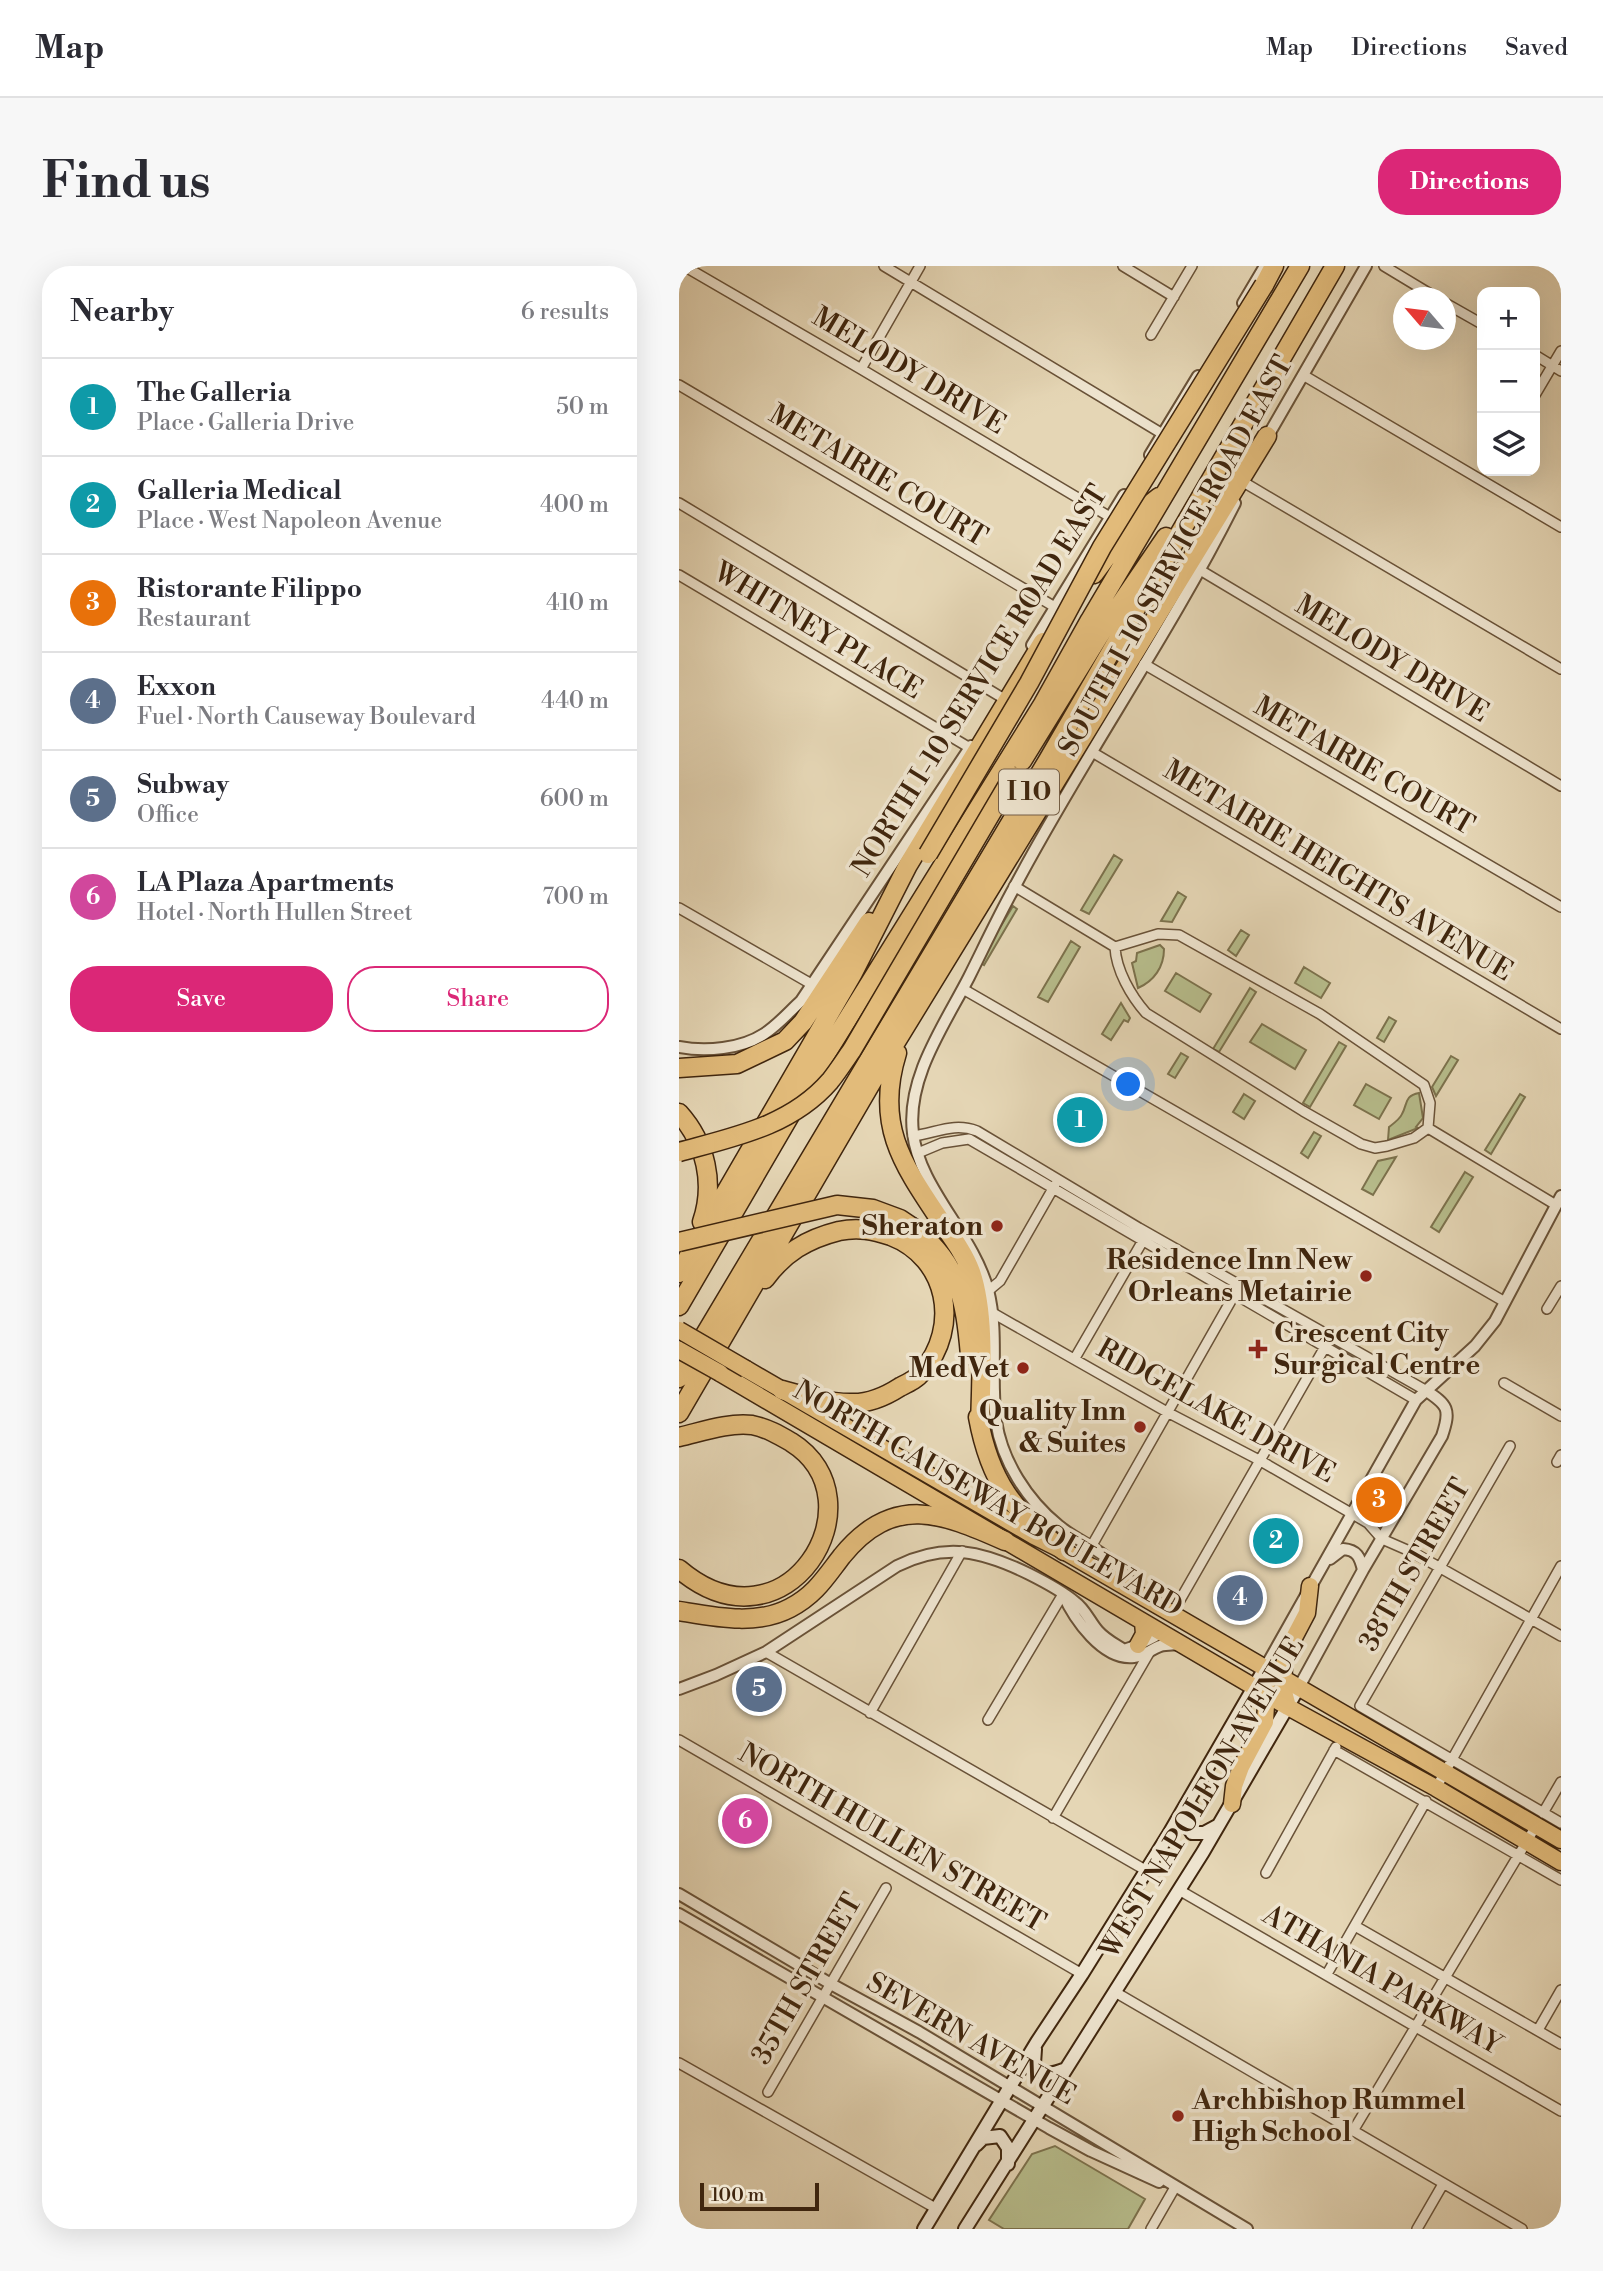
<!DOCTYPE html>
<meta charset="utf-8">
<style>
body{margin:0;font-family:"Libre Bodoni",serif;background:#f7f7f7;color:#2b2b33}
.controls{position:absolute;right:21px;top:21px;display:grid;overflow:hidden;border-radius:14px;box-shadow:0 7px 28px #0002}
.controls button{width:63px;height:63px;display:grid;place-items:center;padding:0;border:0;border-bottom:2px solid #e1e1e2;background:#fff;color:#2b2b33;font:35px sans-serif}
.compass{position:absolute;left:714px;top:21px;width:63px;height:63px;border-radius:50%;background:#fff;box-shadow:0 7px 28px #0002;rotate:298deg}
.scale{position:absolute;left:21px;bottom:18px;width:119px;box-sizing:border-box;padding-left:7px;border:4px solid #40260e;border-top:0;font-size:19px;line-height:24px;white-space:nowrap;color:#40260e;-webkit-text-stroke:5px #eee4cf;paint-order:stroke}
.you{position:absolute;left:450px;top:819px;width:24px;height:24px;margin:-18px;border:5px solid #fff;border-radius:50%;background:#1a73e8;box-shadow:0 0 0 10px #1a73e833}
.badge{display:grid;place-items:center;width:46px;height:46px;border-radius:50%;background:#db2777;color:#fff;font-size:23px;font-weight:700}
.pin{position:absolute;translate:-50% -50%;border:4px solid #fff;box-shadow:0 2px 7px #0006}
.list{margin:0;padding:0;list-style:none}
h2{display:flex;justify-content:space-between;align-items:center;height:91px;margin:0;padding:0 28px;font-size:30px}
h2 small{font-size:23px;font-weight:400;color:#7c7c81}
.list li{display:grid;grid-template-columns:46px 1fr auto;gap:21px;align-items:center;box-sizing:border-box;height:98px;padding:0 28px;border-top:2px solid #e1e1e2}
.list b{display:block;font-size:26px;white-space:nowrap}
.list p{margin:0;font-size:23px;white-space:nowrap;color:#7c7c81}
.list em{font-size:23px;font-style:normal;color:#7c7c81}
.actions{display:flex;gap:14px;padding:21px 28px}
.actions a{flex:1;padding:16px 0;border:2px solid #db2777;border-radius:28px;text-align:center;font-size:24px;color:#db2777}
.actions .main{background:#db2777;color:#fff}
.icon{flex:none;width:38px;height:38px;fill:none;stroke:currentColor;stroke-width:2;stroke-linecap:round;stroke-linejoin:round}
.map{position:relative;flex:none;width:882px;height:1963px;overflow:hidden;border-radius:28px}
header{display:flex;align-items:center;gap:42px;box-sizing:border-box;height:98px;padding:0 35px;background:#fff;border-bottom:2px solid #e1e1e2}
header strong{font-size:33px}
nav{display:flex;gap:38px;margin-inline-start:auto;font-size:24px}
.intro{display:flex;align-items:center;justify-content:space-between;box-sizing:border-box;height:168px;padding:0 42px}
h1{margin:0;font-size:49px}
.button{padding:18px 32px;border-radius:28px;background:#db2777;color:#fff;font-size:24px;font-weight:700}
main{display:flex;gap:42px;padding:0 42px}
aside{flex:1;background:#fff;border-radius:28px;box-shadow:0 7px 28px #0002}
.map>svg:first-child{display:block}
</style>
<header>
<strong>Map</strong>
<nav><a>Map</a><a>Directions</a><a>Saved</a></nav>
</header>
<div class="intro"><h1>Find us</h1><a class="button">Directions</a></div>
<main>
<aside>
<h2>Nearby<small>6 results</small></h2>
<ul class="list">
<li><span class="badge" style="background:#0f9aa8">1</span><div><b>The Galleria</b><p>Place · Galleria Drive</p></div><em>50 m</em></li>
<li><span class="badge" style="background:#0f9aa8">2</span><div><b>Galleria Medical</b><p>Place · West Napoleon Avenue</p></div><em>400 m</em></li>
<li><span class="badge" style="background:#e8710a">3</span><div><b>Ristorante Filippo</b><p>Restaurant</p></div><em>410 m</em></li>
<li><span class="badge" style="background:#5c6f8a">4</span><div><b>Exxon</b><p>Fuel · North Causeway Boulevard</p></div><em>440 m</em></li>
<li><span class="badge" style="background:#5c6f8a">5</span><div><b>Subway</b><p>Office</p></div><em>600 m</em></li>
<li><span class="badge" style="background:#d1479c">6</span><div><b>LA Plaza Apartments</b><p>Hotel · North Hullen Street</p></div><em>700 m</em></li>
</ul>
<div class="actions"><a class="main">Save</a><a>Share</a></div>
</aside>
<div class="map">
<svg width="882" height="1963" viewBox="0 0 882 1963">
<rect width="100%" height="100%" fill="#e5d6b5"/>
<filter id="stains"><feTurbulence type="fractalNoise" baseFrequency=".00286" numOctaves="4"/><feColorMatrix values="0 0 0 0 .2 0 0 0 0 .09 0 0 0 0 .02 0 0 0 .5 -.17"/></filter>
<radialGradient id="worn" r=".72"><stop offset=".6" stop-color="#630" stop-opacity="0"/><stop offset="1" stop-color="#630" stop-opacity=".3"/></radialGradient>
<!-- green -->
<path fill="#b7bd8c" stroke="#7c724d" stroke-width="2" d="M 435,589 L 443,594 L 410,648 L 402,644 Z
M 499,626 L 507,631 L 493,656 L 482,655 Z
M 334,640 L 338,643 L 305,699 L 300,696 Z
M 562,664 L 570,669 L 557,690 L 549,684 Z
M 392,675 L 401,681 L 369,736 L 359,731 Z
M 481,679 L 485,683 C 485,701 475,715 459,722 L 453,697 L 457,695 L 458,687 Z
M 625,701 L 651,717 L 642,732 L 616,717 Z
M 497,707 L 532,728 L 521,746 L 486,725 Z
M 571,722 L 577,726 L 540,786 L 534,783 Z
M 442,737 L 451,752 L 449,756 L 445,754 L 432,774 L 423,768 Z
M 710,751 L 717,755 L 705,776 L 698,772 Z
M 583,758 L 627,784 L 616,803 L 571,776 Z
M 660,776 L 667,780 L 631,841 L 624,837 Z
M 502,787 L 509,791 L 496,812 L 489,808 Z
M 772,790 L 779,794 L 757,830 L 753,821 Z
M 687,818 L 712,832 L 700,853 L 675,839 Z
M 740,827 L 744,852 L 737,861 L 739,862 L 709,874 L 710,861 C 714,858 721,853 723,848 C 729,837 725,830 740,827 Z
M 565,828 L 576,835 L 565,853 L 554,846 Z
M 841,828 L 846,831 L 812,888 L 806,884 Z
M 635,866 L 642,870 L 629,892 L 622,887 Z
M 717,891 L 694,929 L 683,923 L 699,895 Z
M 786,906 L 794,911 L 760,966 L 752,961 Z
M 376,1880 L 466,1933 L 449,1963 L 325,1963 L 310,1954 L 353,1888 Z"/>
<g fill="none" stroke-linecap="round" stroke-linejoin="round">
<defs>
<path id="minor" d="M 5,0 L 182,103 L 431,251
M 205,0 L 482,167
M 444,0 L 495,31
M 705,0 L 758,32
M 766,37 L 803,58
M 472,69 L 513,0
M 856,89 L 882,105
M 182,103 L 241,0
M 624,109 L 882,261
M 0,119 L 376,341
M 856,129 L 882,85
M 566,217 L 882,403
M 0,237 L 322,431
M 521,304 L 882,520
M 0,309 L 291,482
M 465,398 L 882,641
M 413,486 L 882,763
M 335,620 L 436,681
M 0,642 L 134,719
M 436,681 L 479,668 L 500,669 L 641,748 L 745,819 L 751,837 L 749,862
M 436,681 C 437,704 452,730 467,747 L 624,845 L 682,878 L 696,882 L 708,880 L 735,872 L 749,862
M 284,723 L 826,1036
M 749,862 L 877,939
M 234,870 C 257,867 275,856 298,865 L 460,962 L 746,1124
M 239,887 L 263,877 L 290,873 L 737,1134
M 309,1025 L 321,1015 L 376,919
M 868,1043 L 882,1020
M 312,1046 L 488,1146 L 580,1194 L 689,1257 L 703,1273 L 735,1287 L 882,1370
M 396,1092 L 466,971
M 825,1117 L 882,1150
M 831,1180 L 681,1440 L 882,1557
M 878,1196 L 882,1189
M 412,1281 L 558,1024
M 493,1348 L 647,1079
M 87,1386 L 468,1605
M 191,1447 L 283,1285
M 309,1454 L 384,1328
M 0,1474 L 403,1708
M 655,1484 L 882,1614
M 757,1522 L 882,1300
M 864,1547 L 882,1516
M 374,1552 L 470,1387
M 587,1607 L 657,1481
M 500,1624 L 882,1845
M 676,1660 L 882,1778
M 648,1708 L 747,1535
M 436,1726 L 843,1963
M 859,1764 L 882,1724
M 0,1797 L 258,1943
M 89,1826 L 207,1622
M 674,1865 L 857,1560
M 472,1963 L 495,1923
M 738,1963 L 764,1918"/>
<path id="tertiary" d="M 564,37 L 586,0
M 586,175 L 687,0
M 471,189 L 519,110
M 353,379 L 445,229
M 0,781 C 27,786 62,783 85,768 C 99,759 110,746 122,735 L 292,480
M 651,1293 L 664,1283 C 678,1284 681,1291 684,1304
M 457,1322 C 449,1313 441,1303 432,1295 C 416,1281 396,1273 380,1260 C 348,1234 323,1195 317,1155 C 311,1111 320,1067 309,1024 C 294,968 240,922 234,867 C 227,812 266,758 290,711 C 305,681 319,651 335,622 C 404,491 490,369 556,237
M 384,1328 C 395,1353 424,1395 455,1391 C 465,1390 471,1384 481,1380 C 487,1378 496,1379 503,1378
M 586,1402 L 737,1134 L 796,1080 L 816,1055 L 882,930
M 620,1421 L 684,1304 L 763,1170 C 772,1143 769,1139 746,1124
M 0,1423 L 37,1409 L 87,1386 L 218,1300 C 267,1276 303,1285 350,1308 C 366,1316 383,1325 396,1336 C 406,1343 411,1356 419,1365 C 427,1374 436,1378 445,1384 L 459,1379 L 484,1366
M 0,1628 L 152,1718 L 240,1766 L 568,1963
M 0,1648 L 370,1862 L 412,1885 L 480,1916"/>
<path id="secondary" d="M 513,1541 C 508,1551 506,1558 513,1567 L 525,1567 L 538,1560
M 356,1783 L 355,1798 C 363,1812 374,1808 387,1803
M 297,1879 L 304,1872 L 321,1870 L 329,1882 L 329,1898
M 245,1963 L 358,1776 L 403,1708 L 490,1568 L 586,1402
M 286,1963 L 524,1586 L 620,1421"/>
<path id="trunk" d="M 67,1103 L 355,1270 L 385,1285 L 882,1574
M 41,1107 L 609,1441 L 757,1522 L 882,1596
M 459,1379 L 465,1368 L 464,1356
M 609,1441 L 604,1422 L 605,1399 L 608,1385 L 628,1347 L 631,1320
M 553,1538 L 555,1520 L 562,1501 L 586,1456 L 588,1422"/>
<path id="motorway" d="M 585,19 L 595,0
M 415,308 L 461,246 L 480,231
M 343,495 L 425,362 L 487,271
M 218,787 C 195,861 225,900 265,960 C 275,974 286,989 292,1006 C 307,1049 302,1116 301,1161
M 0,802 L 58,798 L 106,775 L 124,756 L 190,656
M 0,847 C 27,877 36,918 23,956
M 233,961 C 280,996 286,1033 291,1089
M 0,1007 L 174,707 L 229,599 L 364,376
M 86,1013 C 105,987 128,973 160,965 C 179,961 194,964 212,970 C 269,992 282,1061 243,1106 C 238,1113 229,1117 221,1121 C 207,1130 189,1138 171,1137 C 148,1137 125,1130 103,1124
M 0,1040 L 145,791 L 364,438 L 411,354 L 621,0
M 0,1112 L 369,494 L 656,0
M 0,1147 L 201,802 L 588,170
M 299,1151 C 311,1216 334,1245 385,1285
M 0,1171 C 22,1166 50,1156 73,1159 C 88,1162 100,1169 112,1176 C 205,1234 107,1394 0,1303
M 0,1345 C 36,1351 77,1360 111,1342 C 136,1329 146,1312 163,1290 C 214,1227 263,1247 326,1275"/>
</defs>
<!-- minor casing -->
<use href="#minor" stroke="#695238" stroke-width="12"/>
<!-- tertiary casing -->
<use href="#tertiary" stroke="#695238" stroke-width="14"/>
<!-- secondary casing -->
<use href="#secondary" stroke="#40260e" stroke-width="16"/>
<!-- trunk casing -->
<use href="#trunk" stroke="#40260e" stroke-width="19"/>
<!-- motorway casing -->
<use href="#motorway" stroke="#40260e" stroke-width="21"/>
<!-- minor -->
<use href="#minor" stroke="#eee4cf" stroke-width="9"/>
<!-- tertiary -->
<use href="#tertiary" stroke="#eee4cf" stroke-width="10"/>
<!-- secondary -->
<use href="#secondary" stroke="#eee4cf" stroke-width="12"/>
<!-- trunk -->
<use href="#trunk" stroke="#e2bb7a" stroke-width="16"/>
<!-- motorway -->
<use href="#motorway" stroke="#e2bb7a" stroke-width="18"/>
<defs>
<path id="trunk-bridge" d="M 0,1064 L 67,1103
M 0,1084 L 41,1107"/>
<path id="motorway-bridge" d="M 249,588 L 350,417 L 423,281 L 585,19
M 0,886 C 55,871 112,860 151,815 C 159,805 166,794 173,784 L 334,510
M 0,976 L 158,939 L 194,943 L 221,953 L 233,961"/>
</defs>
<!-- trunk-bridge casing -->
<use href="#trunk-bridge" stroke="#40260e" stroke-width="19" stroke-linecap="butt"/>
<!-- motorway-bridge casing -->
<use href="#motorway-bridge" stroke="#40260e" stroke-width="21" stroke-linecap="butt"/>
<!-- trunk-bridge -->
<use href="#trunk-bridge" stroke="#e2bb7a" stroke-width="16"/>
<!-- motorway-bridge -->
<use href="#motorway-bridge" stroke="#e2bb7a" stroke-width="18"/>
</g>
<!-- markers -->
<g fill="#8f2418" stroke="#eee4cf" stroke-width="2.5">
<circle cx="318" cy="960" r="7"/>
<circle cx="687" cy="1010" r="7"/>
<path d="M575.5 1072.5h7v7h7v7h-7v7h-7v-7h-7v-7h7z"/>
<circle cx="344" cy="1102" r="7"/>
<circle cx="461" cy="1161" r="7"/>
<circle cx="499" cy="1850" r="7"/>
</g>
<g text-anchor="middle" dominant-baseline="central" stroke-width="7" stroke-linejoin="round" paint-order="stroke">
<!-- shield labels -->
<rect fill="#eee4cf" stroke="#745f48" stroke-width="2" x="320" y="503.5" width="60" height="45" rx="5"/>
<g font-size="26" font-weight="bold" fill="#40260e">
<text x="350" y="526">I 10</text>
</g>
<!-- street labels -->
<g font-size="28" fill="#40260e" stroke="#eee4cf">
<text transform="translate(230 105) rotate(31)">MELODY DRIVE</text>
<text transform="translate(199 210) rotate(31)">METAIRIE COURT</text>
<text transform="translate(497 290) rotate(-61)">SOUTH I-10 SERVICE ROAD EAST</text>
<text transform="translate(139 365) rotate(31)">WHITNEY PLACE</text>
<text transform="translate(713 393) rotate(31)">MELODY DRIVE</text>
<text transform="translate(301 415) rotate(-58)">NORTH I-10 SERVICE ROAD EAST</text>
<text transform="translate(685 500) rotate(30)">METAIRIE COURT</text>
<text transform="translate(659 605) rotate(31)">METAIRIE HEIGHTS AVENUE</text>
<text transform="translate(537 1145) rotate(29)">RIDGELAKE DRIVE</text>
<text transform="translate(309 1233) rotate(30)">NORTH CAUSEWAY BOULEVARD</text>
<text transform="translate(736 1299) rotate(-60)">38TH STREET</text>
<text transform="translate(523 1532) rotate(-59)">WEST NAPOLEON AVENUE</text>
<text transform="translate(213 1572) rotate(30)">NORTH HULLEN STREET</text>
<text transform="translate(128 1713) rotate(-60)">35TH STREET</text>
<text transform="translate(703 1714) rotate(30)">ATHANIA PARKWAY</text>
<text transform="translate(292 1773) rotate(30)">SEVERN AVENUE</text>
</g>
<!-- poi labels -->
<g font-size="28" font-weight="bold" fill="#40260e" stroke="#eee4cf" text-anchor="end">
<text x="304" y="960">Sheraton</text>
<text x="673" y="994">Residence Inn New<tspan x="673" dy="32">Orleans Metairie</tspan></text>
<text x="595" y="1067" text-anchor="start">Crescent City<tspan x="595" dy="32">Surgical Centre</tspan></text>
<text x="330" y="1102">MedVet</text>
<text x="447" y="1145">Quality Inn<tspan x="447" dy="32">&amp; Suites</tspan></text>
<text x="513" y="1834" text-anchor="start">Archbishop Rummel<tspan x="513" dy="32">High School</tspan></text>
</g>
</g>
<rect width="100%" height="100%" filter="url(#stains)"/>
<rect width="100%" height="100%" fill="url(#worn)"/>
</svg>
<div class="controls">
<button>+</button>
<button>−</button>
<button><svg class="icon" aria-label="layers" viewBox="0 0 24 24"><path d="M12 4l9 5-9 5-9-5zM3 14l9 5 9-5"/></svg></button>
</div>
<svg class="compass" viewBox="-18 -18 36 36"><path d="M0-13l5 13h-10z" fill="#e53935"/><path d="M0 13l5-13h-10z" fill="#7c7c81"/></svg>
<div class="scale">100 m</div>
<div class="you"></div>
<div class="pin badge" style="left:401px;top:854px;background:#0f9aa8">1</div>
<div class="pin badge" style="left:597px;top:1275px;background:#0f9aa8">2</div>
<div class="pin badge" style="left:700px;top:1234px;background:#e8710a">3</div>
<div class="pin badge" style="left:561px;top:1332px;background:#5c6f8a">4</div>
<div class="pin badge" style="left:80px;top:1423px;background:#5c6f8a">5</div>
<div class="pin badge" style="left:66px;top:1555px;background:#d1479c">6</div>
</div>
</main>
